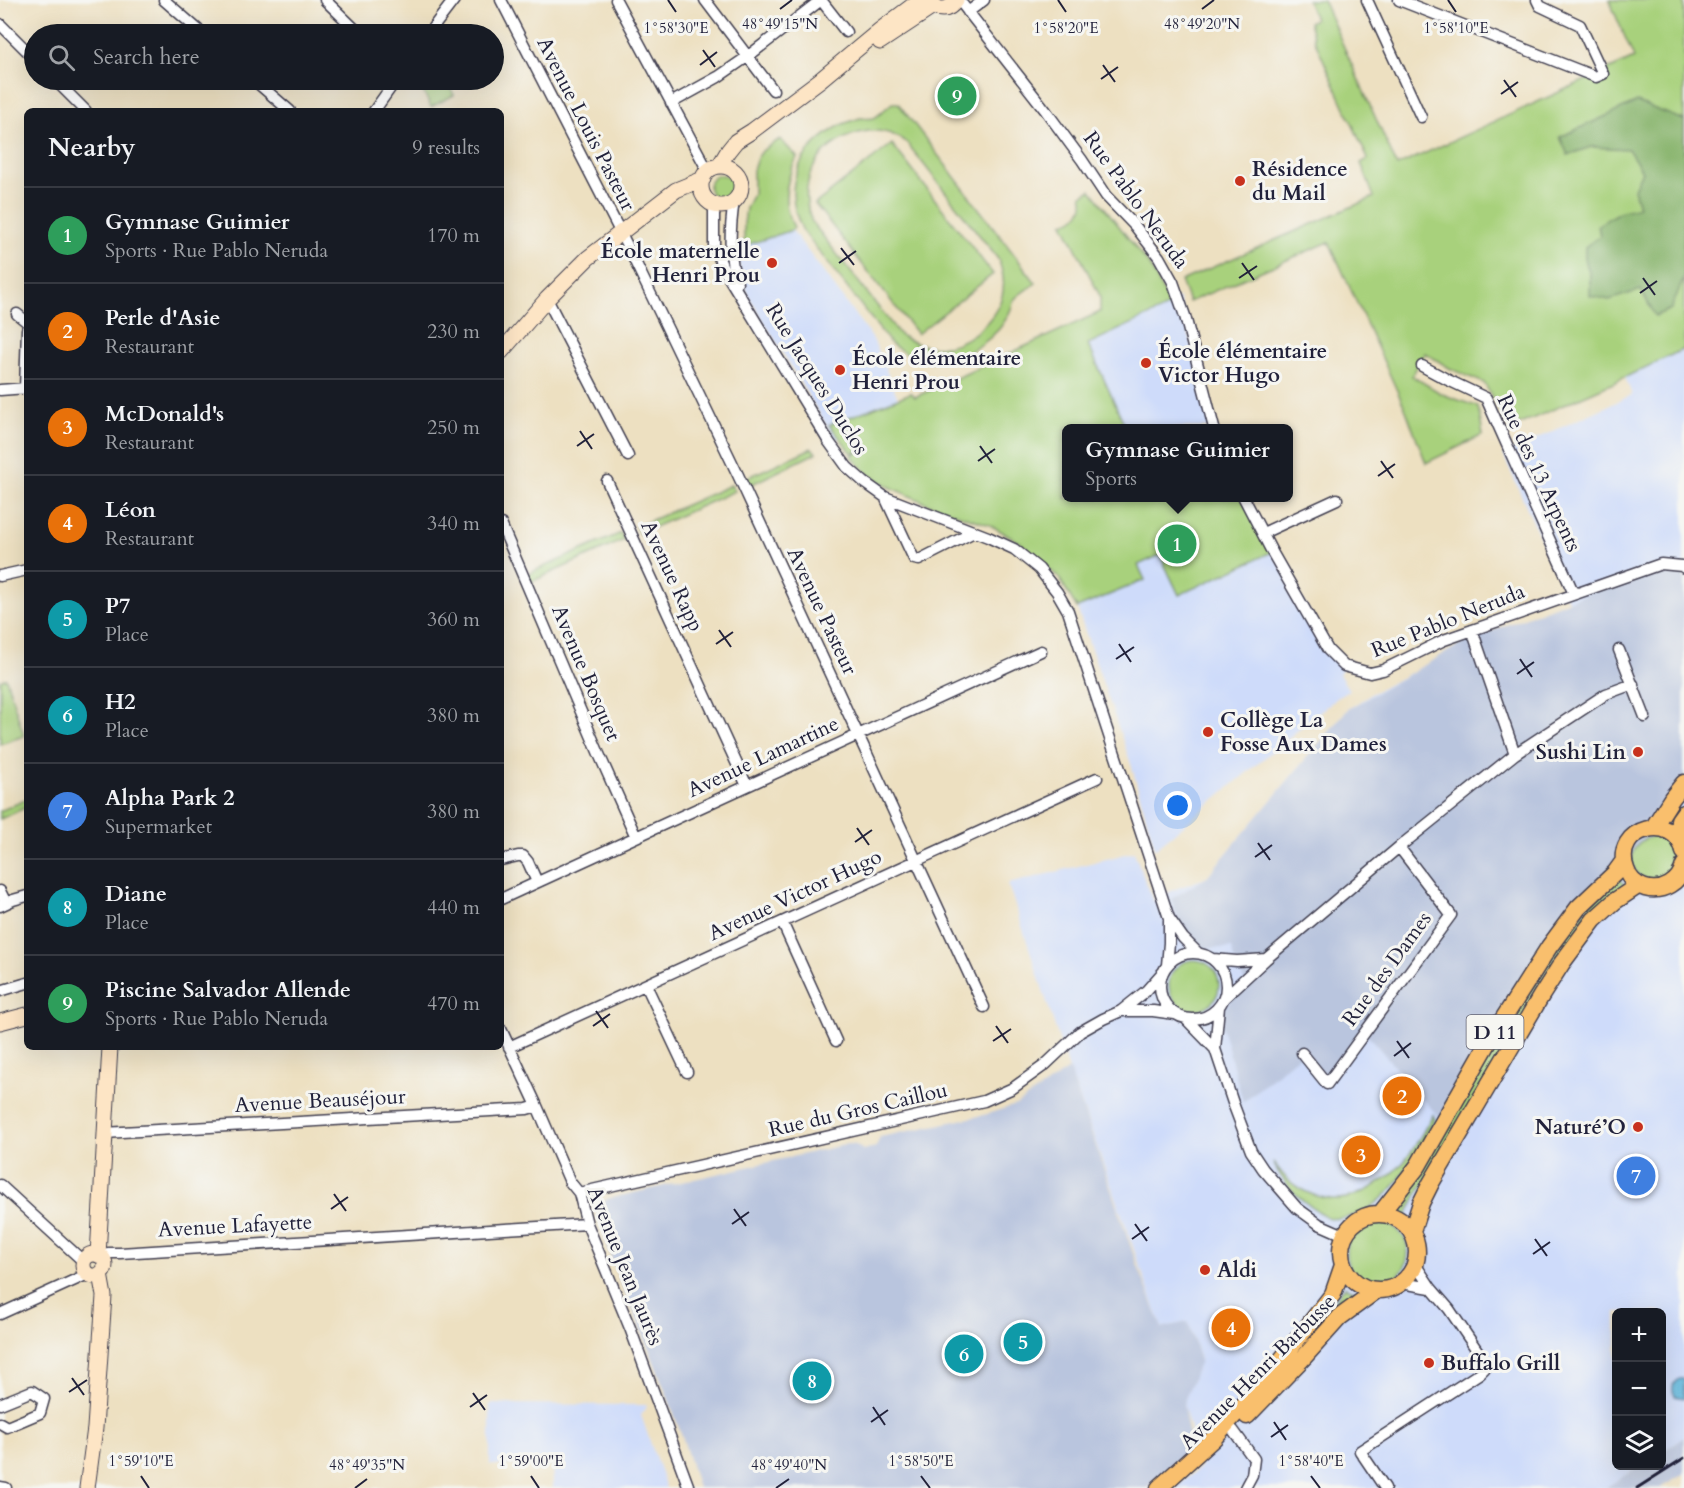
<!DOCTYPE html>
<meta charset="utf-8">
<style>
body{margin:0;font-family:Cardo,serif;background:#20242c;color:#f1f3f6}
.controls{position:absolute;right:18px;bottom:18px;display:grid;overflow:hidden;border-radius:9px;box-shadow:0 6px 24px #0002}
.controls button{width:54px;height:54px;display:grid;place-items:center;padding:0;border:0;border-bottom:2px solid #363941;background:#171b24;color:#f1f3f6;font:30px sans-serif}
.you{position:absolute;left:1178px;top:806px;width:21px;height:21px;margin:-15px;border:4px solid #fff;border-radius:50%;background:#1a73e8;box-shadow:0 0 0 9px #1a73e833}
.badge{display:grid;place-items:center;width:39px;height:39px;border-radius:50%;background:#b45309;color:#fff;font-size:20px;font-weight:700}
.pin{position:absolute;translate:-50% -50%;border:3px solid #fff;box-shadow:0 2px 6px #0006}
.popup{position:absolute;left:1062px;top:424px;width:231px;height:78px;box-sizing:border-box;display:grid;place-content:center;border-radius:9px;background:#171b24;filter:drop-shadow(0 2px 4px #0005);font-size:20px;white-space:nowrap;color:#9ea1a6}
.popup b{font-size:22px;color:#f1f3f6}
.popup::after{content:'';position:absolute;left:50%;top:100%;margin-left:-12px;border:12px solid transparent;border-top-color:#171b24}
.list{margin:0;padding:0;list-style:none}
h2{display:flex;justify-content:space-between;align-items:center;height:78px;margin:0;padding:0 24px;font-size:26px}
h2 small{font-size:20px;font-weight:400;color:#9ea1a6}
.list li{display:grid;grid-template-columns:39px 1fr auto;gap:18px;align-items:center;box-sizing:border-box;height:96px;padding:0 24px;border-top:2px solid #363941}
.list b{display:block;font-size:22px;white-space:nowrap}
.list p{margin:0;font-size:20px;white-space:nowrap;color:#9ea1a6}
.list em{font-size:20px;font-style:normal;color:#9ea1a6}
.icon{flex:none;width:33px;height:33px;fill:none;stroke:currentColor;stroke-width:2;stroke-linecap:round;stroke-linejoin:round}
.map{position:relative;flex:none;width:1684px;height:1488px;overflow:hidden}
.search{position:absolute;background:#171b24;box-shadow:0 6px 24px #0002;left:24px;top:24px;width:480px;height:66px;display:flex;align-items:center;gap:15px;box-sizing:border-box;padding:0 21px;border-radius:33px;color:#9ea1a6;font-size:22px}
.panel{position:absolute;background:#171b24;box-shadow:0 6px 24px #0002;left:24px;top:108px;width:480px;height:942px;border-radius:9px}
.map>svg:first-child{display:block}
</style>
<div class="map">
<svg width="1684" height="1488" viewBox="0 0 1684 1488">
<rect width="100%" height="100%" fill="#f6f6f2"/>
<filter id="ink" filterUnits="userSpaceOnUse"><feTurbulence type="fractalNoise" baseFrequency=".0167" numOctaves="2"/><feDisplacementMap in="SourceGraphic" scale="12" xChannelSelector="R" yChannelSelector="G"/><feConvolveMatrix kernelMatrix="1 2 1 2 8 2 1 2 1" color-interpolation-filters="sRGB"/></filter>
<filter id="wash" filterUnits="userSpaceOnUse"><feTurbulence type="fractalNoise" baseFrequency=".008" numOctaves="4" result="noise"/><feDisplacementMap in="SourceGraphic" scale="24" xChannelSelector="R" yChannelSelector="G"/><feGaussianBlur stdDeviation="1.35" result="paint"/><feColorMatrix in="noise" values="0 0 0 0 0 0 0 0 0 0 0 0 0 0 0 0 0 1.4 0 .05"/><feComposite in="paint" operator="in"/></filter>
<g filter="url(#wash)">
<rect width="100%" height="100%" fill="#ede0c1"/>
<!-- built -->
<path fill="#cedbfa" d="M 792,230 L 873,339 L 903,410 L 835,440 L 749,297 L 740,270 L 737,254 L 739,250 L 744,246 Z
M 1179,298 L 1214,428 L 1126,428 L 1086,341 Z
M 1684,349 L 1684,1437 L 1662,1452 L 1662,1312 L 1616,1312 L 1616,1466 L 1640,1466 L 1605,1488 L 1175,1488 L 1201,1467 L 1183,1404 L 1200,1360 L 1188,1322 L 1162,1328 L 1069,1069 L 1008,884 L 1134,852 L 1153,901 L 1175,889 L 1206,878 L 1347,710 L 1371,694 L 1453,650 L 1571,607 L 1503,454 L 1632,395 L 1625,377 Z
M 1272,552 L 1344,666 L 1339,674 L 1349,690 L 1338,697 L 1155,849 L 1132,767 L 1077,608 L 1145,580 L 1138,565 L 1160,555 Z
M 490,1404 L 647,1405 L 641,1415 L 666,1488 L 553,1488 L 553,1465 L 490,1465 Z"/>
<!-- industrial -->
<path fill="#b9c5de" d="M 1654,567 L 1684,568 L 1684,783 L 1443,1122 L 1365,1032 L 1327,1084 L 1302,1053 L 1243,1102 L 1220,1019 L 1230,1000 L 1245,983 L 1233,956 L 1232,948 L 1202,948 L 1190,939 L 1182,929 L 1171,899 L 1206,878 L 1347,710 L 1466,641 Z
M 1069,1069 L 1133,1253 L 1162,1328 L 1188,1322 L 1200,1361 L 1183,1404 L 1191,1446 L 1147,1488 L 698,1488 L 683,1439 L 665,1390 L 638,1321 L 618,1278 L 596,1210 L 607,1199 L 848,1144 L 856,1145 L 863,1150 L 876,1147 L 880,1137 L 984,1115 L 1016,1105 Z
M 1684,1437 L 1684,1474 L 1660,1488 L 1605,1488 L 1640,1466 L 1662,1466 L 1662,1452 Z"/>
<!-- green -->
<path fill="#a8d17b" stroke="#657a5b" stroke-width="1.5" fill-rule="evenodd" d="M 1307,0 L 1323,0 L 1397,166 L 1634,58 L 1609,0 L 1684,0 L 1684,349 L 1611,384 L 1518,425 L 1500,411 L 1484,383 L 1451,369 L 1425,353 L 1412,376 L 1442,394 L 1478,407 L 1483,435 L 1426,463 L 1405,408 L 1329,242 L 1189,302 L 1181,281 L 1374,197 L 1361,163 L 1368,159 L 1314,39 L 1309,22 L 1315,19 Z
M 431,80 L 446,80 L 454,95 L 431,107 L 420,85 Z
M 892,103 L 898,103 L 1036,283 C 1030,288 1019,293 1014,300 C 1013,303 1012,306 1011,309 C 1008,316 1004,323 999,329 C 979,351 946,368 915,358 C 907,355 899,349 891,344 L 803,231 C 780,186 799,147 843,124 C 848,122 855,120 860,118 C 864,118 870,119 874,118 C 880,115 887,107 892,103 ZM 868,131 C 883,130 896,134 907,143 L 998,259 C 1003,271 1005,284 1002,296 C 994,323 964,348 935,347 C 922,347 911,342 900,335 L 812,222 C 794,177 823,138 868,131 Z
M 780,139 L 797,157 C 786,179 780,204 794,227 L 792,230 L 744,246 L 744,224 L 746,208 L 753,194 L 753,170 L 757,158 L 763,150 Z
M 892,144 L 993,274 L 917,334 L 815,204 Z
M709 187a12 12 0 1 1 24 0a12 12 0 1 1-24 0Z
M 1091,190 L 1150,266 L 1170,306 L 1088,344 L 1126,428 L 1066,428 L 1066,498 L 1244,498 L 1272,552 L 1179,595 L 1160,555 L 1138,565 L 1145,580 L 1077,608 L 1059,578 L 1020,542 L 990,525 L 933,506 L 892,488 L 870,476 L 851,456 L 867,447 L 852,453 L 829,425 L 911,393 L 915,397 L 1100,312 L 1100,296 L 1063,223 C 1076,220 1087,209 1082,195 Z
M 812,448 L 816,453 L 748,486 L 744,479 Z
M 731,485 L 735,491 L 639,534 L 636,527 Z
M 621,533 L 624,540 L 531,582 L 527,574 Z
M 6,678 L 24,736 L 0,744 L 0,680 Z
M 27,799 L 27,807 L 0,819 L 0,811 Z
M1632 859a22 22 0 1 1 44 0a22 22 0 1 1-44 0Z
M 1620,878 L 1626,887 L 1594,911 L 1416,1196 L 1405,1219 L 1390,1210 L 1549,957 L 1589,905 Z
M1169 985a25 25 0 1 1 50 0a25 25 0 1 1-50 0Z
M 1433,1115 L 1435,1120 C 1416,1153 1393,1203 1354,1215 C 1346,1218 1335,1220 1327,1217 C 1323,1215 1319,1212 1315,1209 C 1297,1198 1282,1181 1273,1162 C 1281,1172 1288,1182 1299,1188 C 1310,1195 1327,1200 1339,1199 C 1360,1198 1390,1178 1403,1163 C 1415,1149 1423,1131 1433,1115 Z
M1346 1253a31 31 0 1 1 62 0a31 31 0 1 1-62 0Z
M 1345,1286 L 1358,1293 L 1309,1343 L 1306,1340 Z"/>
<!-- forest -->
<path fill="#86b36b" stroke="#546a53" stroke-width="1.5" d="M 1637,102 L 1684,120 L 1684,278 L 1671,309 L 1655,316 L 1641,290 L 1609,300 L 1590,296 L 1590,276 L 1585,259 L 1585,247 L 1600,236 L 1598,225 L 1619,212 L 1639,207 L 1634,189 L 1642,171 L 1628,149 L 1591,147 L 1568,155 L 1560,137 Z"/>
<!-- water -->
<path fill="#60b7dd" stroke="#416c8c" stroke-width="1.5" d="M 1679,1379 L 1684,1379 L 1684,1398 L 1675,1396 C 1671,1389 1672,1383 1679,1379 Z"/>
</g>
<g filter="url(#ink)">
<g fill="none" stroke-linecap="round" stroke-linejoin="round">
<defs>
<path id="street" d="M 164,0 L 203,34
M 325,0 L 360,34
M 501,0 L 630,251 L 738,475 L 984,1007
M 616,0 L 708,171
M 705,0 L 773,90
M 821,0 L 846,32
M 959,0 L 1046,111 L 1082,160 L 1106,196 L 1135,226 L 1159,257 L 1173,282 L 1185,316 L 1214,428
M 1367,0 L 1421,117
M 1399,0 L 1596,77 L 1603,74 L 1580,25 L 1540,6 L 1537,0
M 968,12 L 984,0
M 0,24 L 34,58
M 428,34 L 454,0
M 55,80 L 86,111
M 254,80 L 290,111
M 671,103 L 718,77 L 747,57 L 821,0
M 374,111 L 396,80
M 734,200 C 730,228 728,256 737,283
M 714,204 L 714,245 L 723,268 L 829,442 L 847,467 L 864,482 L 885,497 L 988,537 L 1014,549 L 1039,569 L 1057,592 L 1068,611 L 1169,918 L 1169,943 L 1167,965
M 547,299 L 628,456
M 17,314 L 27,322
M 1422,366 L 1448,380 L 1486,398 L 1574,594
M 25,389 L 27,329
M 0,390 L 27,388
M 607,481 L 747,786
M 885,497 L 914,559 L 919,560 L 974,532
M 1244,498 L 1272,552 L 1328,650 L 1344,666 L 1370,673 L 1383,670 L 1444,640 L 1661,564 L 1682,566 L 1684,568
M 501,524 L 599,754 L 636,837
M 1263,533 L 1337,499
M 0,576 L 27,570
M 1472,630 L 1515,754
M 1619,650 L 1645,717
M 501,860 L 518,856 L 523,856 L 528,862 L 537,882
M 0,891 L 6,903
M 501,899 L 1041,651
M 0,906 L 13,900 L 27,896
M 1169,918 L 1183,938 L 1198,953
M 782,922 L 836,1041
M1160 986a33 33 0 1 1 66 0a33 33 0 1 1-66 0Z
M 1213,959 L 1237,961 L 1266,959
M 646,985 L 687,1072
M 0,991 L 27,983
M 1224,998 L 1266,959 L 1399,847 L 1515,754 L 1606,694 L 1633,684
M 1219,1007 L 1215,1049 L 1234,1106 L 1251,1151 L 1263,1169 L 1297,1208 L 1319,1224 L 1344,1235
M 1121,1011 L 1153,1011 L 1175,1014
M 1185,1018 L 1215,1049
M 501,1029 L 537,1106 L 570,1182 L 579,1193 L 587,1224 L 630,1328 L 689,1488
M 509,1047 L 1097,778
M 1302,1053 L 1327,1084 L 1451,915 L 1399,847
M 104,1133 L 527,1109 L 537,1106
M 0,1185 L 83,1261
M 579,1193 L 984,1101 L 1013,1088 L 1045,1065 L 1080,1032 L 1103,1019 L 1121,1011 L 1146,991 L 1162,973
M 100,1256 L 108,1253 L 120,1253 L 587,1224
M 1401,1283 L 1431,1288
M 0,1314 L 88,1274
M 0,1404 L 32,1391 L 44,1399 L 40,1413 L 7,1427 L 0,1423
M 1233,1430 L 1254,1459 L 1252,1475 L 1245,1488
M 0,1487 L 6,1488
M 1385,1488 L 1360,1451 L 1480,1373 L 1485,1368 L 1485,1362 L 1449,1309 L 1431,1288 L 1415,1264"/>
<path id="secondary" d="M 929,0 C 936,12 949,12 956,0
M 880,42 L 933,7
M 719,166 L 728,151 L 736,141 L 752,131 L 820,80 L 880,30 L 920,0
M701 186a20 20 0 1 1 40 0a20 20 0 1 1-40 0Z
M 501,352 L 547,299 L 588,258 L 676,190 L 703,179
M 0,1022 L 27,1015
M83 1265a11 11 0 1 1 22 0a11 11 0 1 1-22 0Z
M 98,1255 L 110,1047
M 87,1488 L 95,1428 L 104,1296 L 100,1274"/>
<path id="primary" d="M 1653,828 L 1672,798 L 1684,783
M 1678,839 L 1679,820 L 1684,813
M 1684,852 C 1676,811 1611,827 1626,869 C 1629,879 1636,885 1645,888 C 1663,893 1680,882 1684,865
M 1381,1213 L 1418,1166 L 1491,1038 L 1549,947 L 1578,908 L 1615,873 L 1623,862
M1341 1252a38 38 0 1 1 76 0a38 38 0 1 1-76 0Z
M 1412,1231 L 1421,1203 L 1431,1183 L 1541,996 L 1562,963 L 1594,920 L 1615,901 L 1639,885
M 1247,1416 L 1305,1356 L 1340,1317 L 1377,1290
M 1159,1488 L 1214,1438 L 1264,1382 L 1333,1294 L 1343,1265"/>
</defs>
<!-- street casing -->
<use href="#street" stroke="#403e4f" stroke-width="13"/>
<!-- secondary casing -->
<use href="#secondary" stroke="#403e4f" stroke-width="17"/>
<!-- primary casing -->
<use href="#primary" stroke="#403e4f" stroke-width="19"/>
<!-- street -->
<use href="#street" stroke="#fff" stroke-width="10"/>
<!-- secondary -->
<use href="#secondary" stroke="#fde5c5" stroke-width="15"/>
<!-- primary -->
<use href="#primary" stroke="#f9bf6d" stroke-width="16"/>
<!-- rail -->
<path stroke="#22223b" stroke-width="3" d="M 1637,1488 L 1684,1458"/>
</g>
</g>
<!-- ticks -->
<path fill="none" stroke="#22223b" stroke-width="2" d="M 668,0 L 676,12M 1058,0 L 1066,12M 1448,0 L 1456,12M 780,9 L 792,0M 1202,9 L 1214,0M 703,50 L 715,67M 700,65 L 717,52M 1103,65 L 1115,82M 1101,79 L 1118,67M 1504,80 L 1516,97M 1501,94 L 1518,82M 841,248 L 854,265M 839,263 L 856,251M 1242,263 L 1254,280M 1239,278 L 1257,266M 1643,278 L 1655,295M 1640,293 L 1657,281M 580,431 L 592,449M 577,446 L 594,434M 980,446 L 992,463M 978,461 L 995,449M 1381,461 L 1393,478M 1378,476 L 1395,464M 719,630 L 731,647M 716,644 L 733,632M 1119,644 L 1131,662M 1116,659 L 1134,647M 1520,659 L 1532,677M 1517,674 L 1534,662M 857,828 L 869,845M 855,842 L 872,830M 1258,843 L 1270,860M 1255,857 L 1272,845M 596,1011 L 608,1028M 593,1026 L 610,1014M 996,1026 L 1008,1043M 993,1041 L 1011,1029M 1397,1041 L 1409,1058M 1394,1056 L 1411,1043M 334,1194 L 346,1211M 331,1209 L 348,1197M 734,1209 L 746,1226M 732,1224 L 749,1212M 1135,1224 L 1147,1241M 1132,1239 L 1149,1227M 1535,1239 L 1547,1256M 1533,1254 L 1550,1242M 72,1378 L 84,1395M 69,1392 L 87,1380M 473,1393 L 485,1410M 470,1407 L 487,1395M 873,1407 L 885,1425M 871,1422 L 888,1410M 1274,1422 L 1286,1440M 1271,1437 L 1288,1425M 141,1476 L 149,1488M 531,1476 L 539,1488M 921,1476 L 930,1488M 1311,1476 L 1320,1488M 355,1488 L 367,1479M 776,1488 L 789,1479"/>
<!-- markers -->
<g fill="#c8321e" stroke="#f6f6f2" stroke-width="2">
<circle cx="1240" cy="181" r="6"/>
<circle cx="772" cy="263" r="6"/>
<circle cx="1146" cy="363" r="6"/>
<circle cx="840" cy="370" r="6"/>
<circle cx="1208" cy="732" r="6"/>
<circle cx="1638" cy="752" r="6"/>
<circle cx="1638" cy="1127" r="6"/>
<circle cx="1205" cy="1270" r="6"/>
<circle cx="1429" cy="1363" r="6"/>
</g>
<g text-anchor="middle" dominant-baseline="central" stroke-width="6" stroke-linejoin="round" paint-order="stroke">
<!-- shield labels -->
<rect fill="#f6f6f2" stroke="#626272" stroke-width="1.5" x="1466.5" y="1015" width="57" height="34" rx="4.5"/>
<g font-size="20" font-weight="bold" fill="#22223b">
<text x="1495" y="1032">D 11</text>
</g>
<!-- street labels -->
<g font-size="21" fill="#22223b" stroke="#f6f6f2">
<text transform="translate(586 124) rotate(63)">Avenue Louis Pasteur</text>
<text transform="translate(1136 200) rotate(54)">Rue Pablo Neruda</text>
<text transform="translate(817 379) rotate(58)">Rue Jacques Duclos</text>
<text transform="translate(1539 473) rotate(65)">Rue des 13 Arpents</text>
<text transform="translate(672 576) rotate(65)">Avenue Rapp</text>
<text transform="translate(822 611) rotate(65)">Avenue Pasteur</text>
<text transform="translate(1448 621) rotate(-22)">Rue Pablo Neruda</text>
<text transform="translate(586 673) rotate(67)">Avenue Bosquet</text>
<text transform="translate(763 757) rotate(-25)">Avenue Lamartine</text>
<text transform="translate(795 895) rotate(-25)">Avenue Victor Hugo</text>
<text transform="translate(1387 969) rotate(-54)">Rue des Dames</text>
<text transform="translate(320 1101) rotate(-3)">Avenue Beauséjour</text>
<text transform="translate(858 1110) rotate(-13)">Rue du Gros Caillou</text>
<text transform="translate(235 1226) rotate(-3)">Avenue Lafayette</text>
<text transform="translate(625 1266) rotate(68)">Avenue Jean Jaurès</text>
<text transform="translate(1258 1372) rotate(-45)">Avenue Henri Barbusse</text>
</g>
<!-- poi labels -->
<g font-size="21" font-weight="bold" fill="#22223b" stroke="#f6f6f2" text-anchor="start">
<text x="1252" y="169">Résidence<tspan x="1252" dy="24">du Mail</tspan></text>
<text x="760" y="251" text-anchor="end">École maternelle<tspan x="760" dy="24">Henri Prou</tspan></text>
<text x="1158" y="351">École élémentaire<tspan x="1158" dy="24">Victor Hugo</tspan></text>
<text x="852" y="358">École élémentaire<tspan x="852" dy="24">Henri Prou</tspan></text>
<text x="1220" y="720">Collège La<tspan x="1220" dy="24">Fosse Aux Dames</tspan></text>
<text x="1626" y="752" text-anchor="end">Sushi Lin</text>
<text x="1626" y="1127" text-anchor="end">Naturé’O</text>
<text x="1217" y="1270">Aldi</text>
<text x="1441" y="1363">Buffalo Grill</text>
</g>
</g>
<g font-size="15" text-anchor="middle" fill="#22223b" stroke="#f6f6f2" stroke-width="6" stroke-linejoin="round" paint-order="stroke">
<text x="780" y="29">48°49'15"N</text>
<text x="1202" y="29">48°49'20"N</text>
<text x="676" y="33">1°58'30"E</text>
<text x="1066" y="33">1°58'20"E</text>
<text x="1456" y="33">1°58'10"E</text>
<text x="141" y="1466">1°59'10"E</text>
<text x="531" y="1466">1°59'00"E</text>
<text x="921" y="1466">1°58'50"E</text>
<text x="1311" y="1466">1°58'40"E</text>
<text x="367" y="1470">48°49'35"N</text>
<text x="789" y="1470">48°49'40"N</text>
</g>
</svg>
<div class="controls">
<button>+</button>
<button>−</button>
<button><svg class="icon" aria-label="layers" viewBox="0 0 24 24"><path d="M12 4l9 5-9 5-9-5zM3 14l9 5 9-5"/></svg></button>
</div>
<div class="you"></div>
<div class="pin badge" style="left:1177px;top:544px;background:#2e9e5b">1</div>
<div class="popup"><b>Gymnase Guimier</b>Sports</div>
<div class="pin badge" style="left:1402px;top:1096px;background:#e8710a">2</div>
<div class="pin badge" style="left:1361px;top:1155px;background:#e8710a">3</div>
<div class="pin badge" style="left:1231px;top:1328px;background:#e8710a">4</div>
<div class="pin badge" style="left:1023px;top:1342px;background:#0f9aa8">5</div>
<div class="pin badge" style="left:964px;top:1354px;background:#0f9aa8">6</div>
<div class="pin badge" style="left:1636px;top:1176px;background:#3f7fe0">7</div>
<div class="pin badge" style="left:812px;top:1381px;background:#0f9aa8">8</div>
<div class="pin badge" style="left:957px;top:96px;background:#2e9e5b">9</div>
<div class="search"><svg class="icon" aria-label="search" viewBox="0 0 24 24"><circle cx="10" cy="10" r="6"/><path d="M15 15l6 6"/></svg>Search here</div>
<section class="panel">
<h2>Nearby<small>9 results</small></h2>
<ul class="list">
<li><span class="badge" style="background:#2e9e5b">1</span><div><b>Gymnase Guimier</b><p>Sports · Rue Pablo Neruda</p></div><em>170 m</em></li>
<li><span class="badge" style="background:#e8710a">2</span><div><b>Perle d'Asie</b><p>Restaurant</p></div><em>230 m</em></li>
<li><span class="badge" style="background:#e8710a">3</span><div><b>McDonald's</b><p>Restaurant</p></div><em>250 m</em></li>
<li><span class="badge" style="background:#e8710a">4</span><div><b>Léon</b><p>Restaurant</p></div><em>340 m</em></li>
<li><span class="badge" style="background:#0f9aa8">5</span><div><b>P7</b><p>Place</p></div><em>360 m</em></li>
<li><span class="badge" style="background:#0f9aa8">6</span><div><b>H2</b><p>Place</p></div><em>380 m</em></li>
<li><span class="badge" style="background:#3f7fe0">7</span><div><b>Alpha Park 2</b><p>Supermarket</p></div><em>380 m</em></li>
<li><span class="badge" style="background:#0f9aa8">8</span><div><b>Diane</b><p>Place</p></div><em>440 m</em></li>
<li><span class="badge" style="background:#2e9e5b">9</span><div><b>Piscine Salvador Allende</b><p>Sports · Rue Pablo Neruda</p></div><em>470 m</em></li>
</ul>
</section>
</div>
